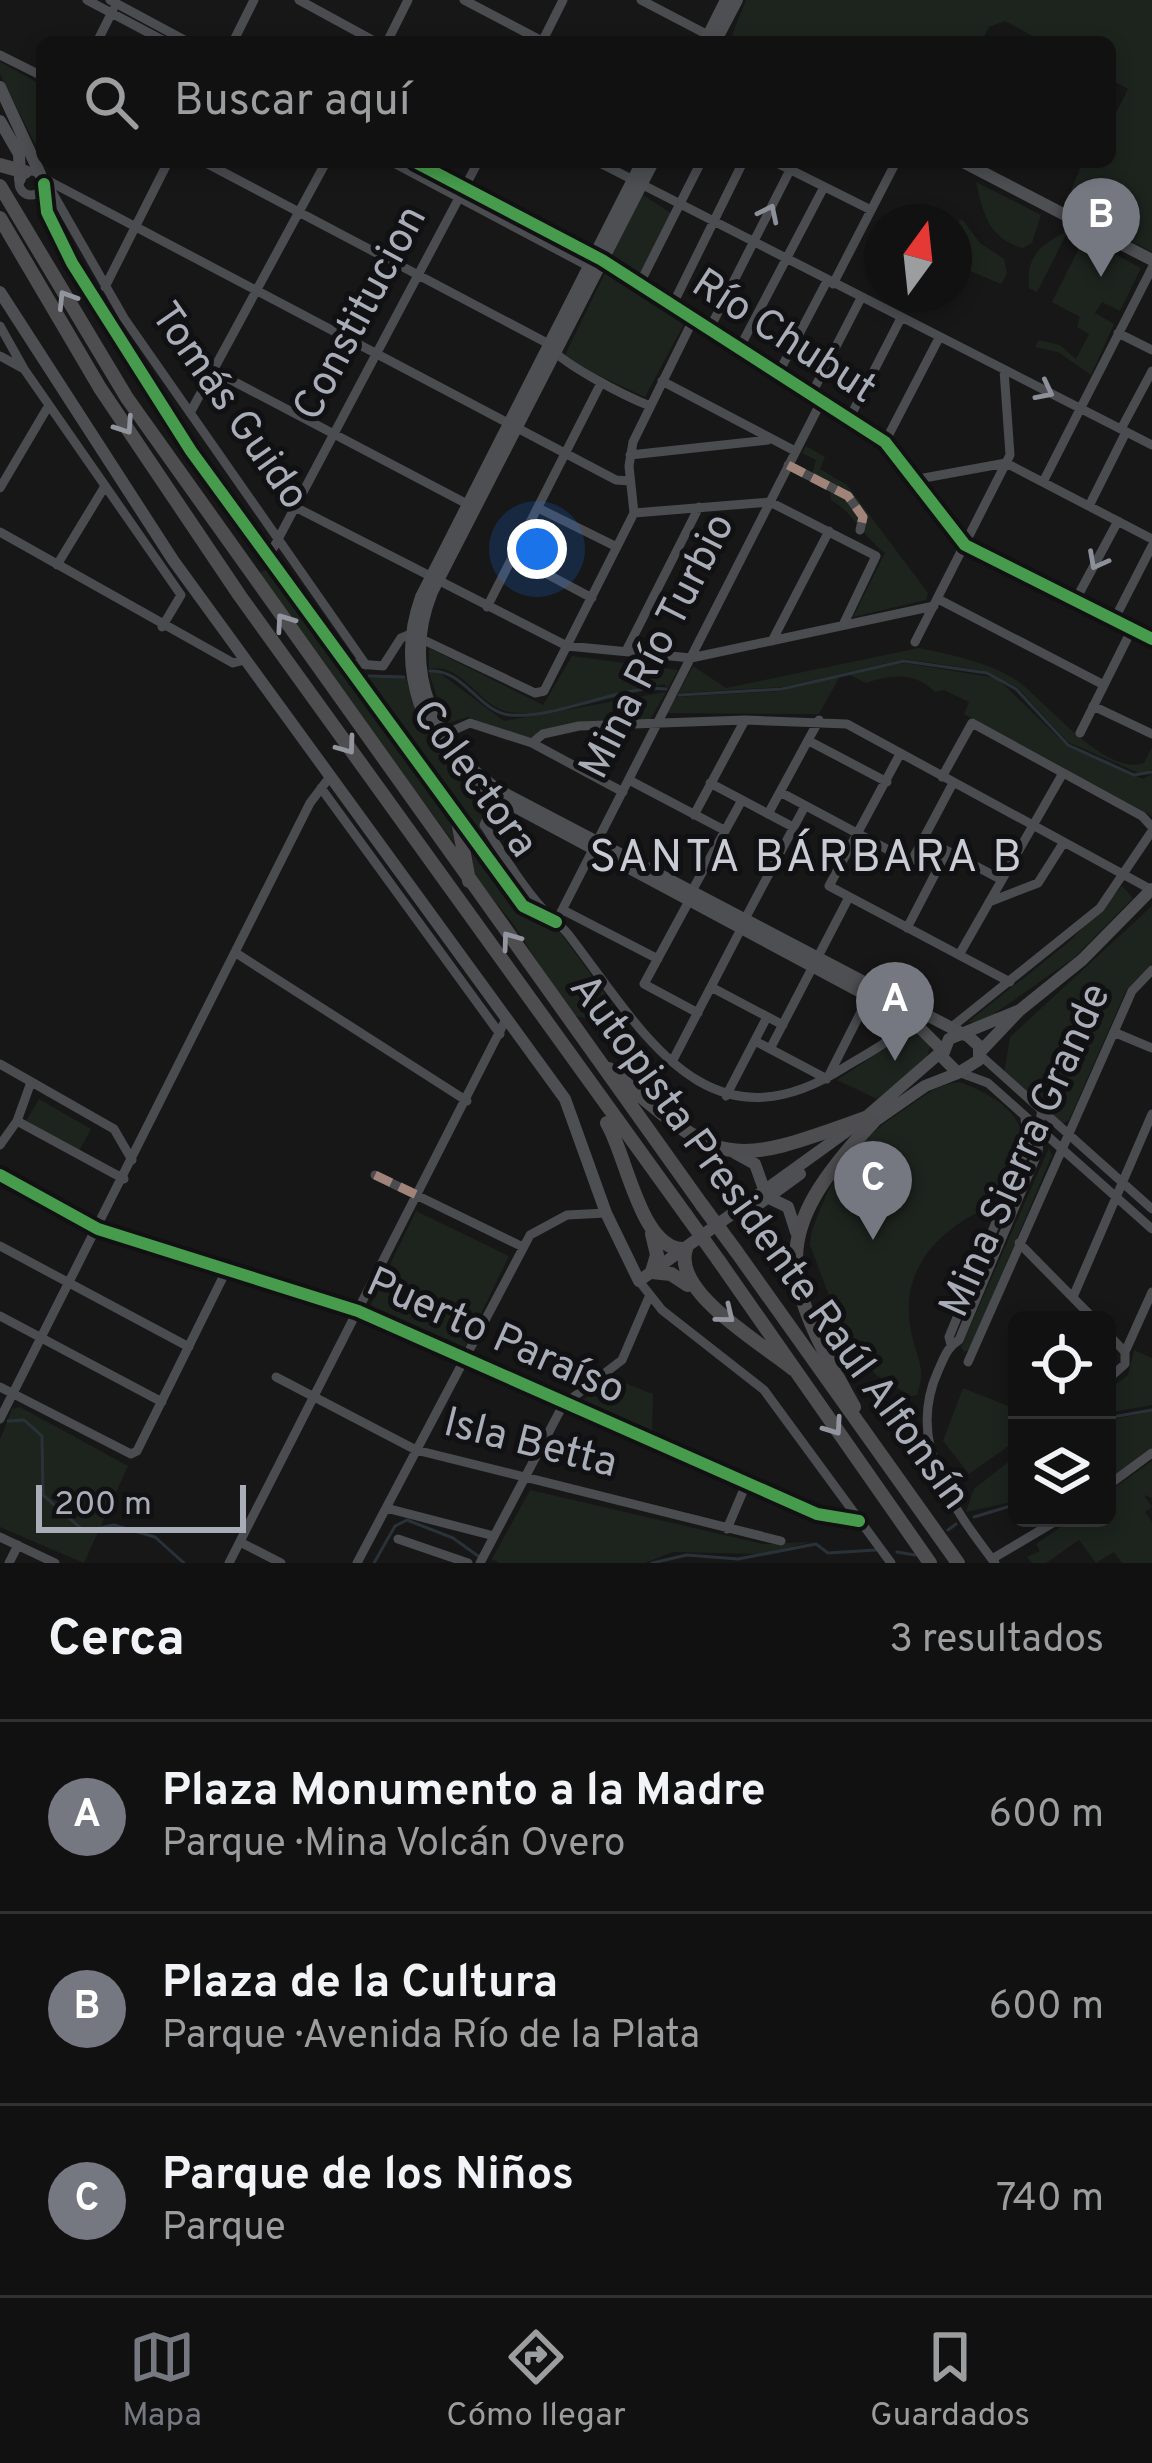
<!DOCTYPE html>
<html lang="es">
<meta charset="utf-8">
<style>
body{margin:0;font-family:Overpass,sans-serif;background:#1e1f1f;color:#f1f3f6}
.controls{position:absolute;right:36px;bottom:36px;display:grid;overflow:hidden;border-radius:18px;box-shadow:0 6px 18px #0003}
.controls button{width:108px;height:108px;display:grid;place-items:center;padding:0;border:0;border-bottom:3px solid #303131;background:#111;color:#f1f3f6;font:60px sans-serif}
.compass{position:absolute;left:864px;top:204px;width:108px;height:108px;border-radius:50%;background:#111;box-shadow:0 6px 18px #0003;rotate:15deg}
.scale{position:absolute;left:36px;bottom:30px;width:210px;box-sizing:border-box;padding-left:12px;border:6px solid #a8adb8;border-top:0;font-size:33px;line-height:42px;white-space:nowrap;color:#a8adb8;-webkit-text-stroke:9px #111113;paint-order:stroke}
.you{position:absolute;left:537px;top:549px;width:42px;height:42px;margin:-30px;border:9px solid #fff;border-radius:50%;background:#1a73e8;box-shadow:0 0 0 18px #1a73e833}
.badge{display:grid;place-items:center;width:78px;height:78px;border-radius:50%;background:#757880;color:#fff;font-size:39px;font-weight:700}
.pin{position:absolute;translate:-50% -99px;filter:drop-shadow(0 3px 6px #0008)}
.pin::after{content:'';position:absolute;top:63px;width:42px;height:36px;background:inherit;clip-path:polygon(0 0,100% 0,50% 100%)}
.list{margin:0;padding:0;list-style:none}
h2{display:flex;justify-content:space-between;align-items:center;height:156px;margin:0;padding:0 48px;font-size:51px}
h2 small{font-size:39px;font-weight:400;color:#9c9d9f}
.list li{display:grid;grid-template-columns:78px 1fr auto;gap:36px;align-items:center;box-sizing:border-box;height:192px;padding:0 48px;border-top:3px solid #303131}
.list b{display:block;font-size:45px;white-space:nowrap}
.list p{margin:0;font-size:39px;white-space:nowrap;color:#9c9d9f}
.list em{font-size:39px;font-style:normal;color:#9c9d9f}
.icon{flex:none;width:66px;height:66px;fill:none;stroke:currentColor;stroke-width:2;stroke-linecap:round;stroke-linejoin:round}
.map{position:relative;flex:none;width:1152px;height:1563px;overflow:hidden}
.search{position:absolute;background:#111;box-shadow:0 6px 18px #0003;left:36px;right:36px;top:36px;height:132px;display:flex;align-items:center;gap:30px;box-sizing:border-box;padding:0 42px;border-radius:18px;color:#9c9d9f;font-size:45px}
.sheet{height:732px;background:#111}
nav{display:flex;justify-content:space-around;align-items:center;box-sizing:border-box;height:168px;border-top:3px solid #303131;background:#111;font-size:33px;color:#9c9d9f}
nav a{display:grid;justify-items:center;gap:6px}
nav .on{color:#757880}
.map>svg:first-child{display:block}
</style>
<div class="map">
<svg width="1152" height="1563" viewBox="0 0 1152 1563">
<rect width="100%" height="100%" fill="#171717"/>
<!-- green -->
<path fill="#1d241e" d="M 746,0 L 1152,0 L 1152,252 L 1064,206 L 1083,162 L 1110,162 L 1110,125 L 1128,89 L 1110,79 L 1110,42 L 1044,42 L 1005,21 L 989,27 L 981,42 L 747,42 L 732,35 Z
M 0,62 L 42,85 L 42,130 L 35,144 L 0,74 Z
M 976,182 L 1041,215 L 1032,243 L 1023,248 C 988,238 984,215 976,182 Z
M 643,195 L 672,214 L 639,275 L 609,257 Z
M 962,219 L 980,243 L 1004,259 L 1007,274 L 1001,284 L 954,264 L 954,225 Z
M 1070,230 L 1141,268 L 1120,311 L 1102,302 L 1095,313 L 1114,324 L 1091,375 L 1058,352 L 1035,347 L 1039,340 L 1060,345 L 1076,359 L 1089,334 L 1077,327 L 1080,317 L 1052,302 L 1083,240 L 1067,233 L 1037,292 L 1029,288 C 1025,255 1043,243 1070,230 Z
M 605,273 L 685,322 L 645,397 L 563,359 Z
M 806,446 L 825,457 L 820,469 L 847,485 L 928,593 L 926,600 L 853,617 L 885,553 C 863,537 855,514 831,500 L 830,487 L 812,473 L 816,460 L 802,453 Z
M 269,568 L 434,791 L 451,817 L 457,847 L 255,575 Z
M 429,648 L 543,705 L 572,656 L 678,670 L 668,688 L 664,684 C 622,695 549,719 509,712 C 479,707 463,662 429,669 Z
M 919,648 C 950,654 990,663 1016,680 C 1044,699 1105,777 1144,763 L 1152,747 L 1152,769 L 1143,775 L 1068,742 L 1017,687 L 980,670 L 905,659 L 782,687 L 678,693 L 693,666 L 726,688 Z
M 905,663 L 997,678 L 1066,745 L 1143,779 L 1152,774 L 1152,816 L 964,714 L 969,702 L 944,690 L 935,692 C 916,672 891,674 866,683 L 848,674 Z
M 437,671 L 504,721 L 666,692 L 650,720 L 527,738 L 468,717 L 446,724 L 429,673 Z
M 840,676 L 819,714 L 667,713 L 676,697 L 782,691 Z
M 366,678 L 406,678 C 421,732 443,766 486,800 L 481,831 L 539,914 Z
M 472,849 L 519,913 L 557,928 L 632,1031 L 572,1015 L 512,922 L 474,877 Z
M 1122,886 L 1133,898 L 1074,958 L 981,1023 L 968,1022 L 1070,941 Z
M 1152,906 L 1152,964 L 1126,991 L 1069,1120 L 1061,1124 L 1004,1074 L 1010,1037 Z
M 916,1028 L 930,1045 L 927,1059 L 877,1099 L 837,1080 Z
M 959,1082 C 983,1090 1018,1108 1022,1135 L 992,1206 C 940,1227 898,1270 911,1331 C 916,1358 927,1367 917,1395 L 911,1396 L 876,1375 L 846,1341 L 810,1245 L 811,1234 C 834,1170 851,1144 908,1107 C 925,1095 939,1084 959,1082 Z
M 39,1099 L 91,1129 L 79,1151 L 26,1121 Z
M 1049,1148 L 1052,1155 L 970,1350 L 964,1352 L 961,1347 Z
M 416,1211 L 509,1256 L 462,1353 L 369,1308 Z
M 1134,1350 L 1152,1358 L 1152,1405 L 1107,1413 L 1107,1391 L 1128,1375 Z
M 615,1379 L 653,1394 L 652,1436 L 576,1404 Z
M 963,1388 L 1008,1406 L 1017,1394 L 1017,1440 L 969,1474 L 943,1441 Z
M 20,1407 L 128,1466 L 84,1563 L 0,1527 L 0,1440 L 12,1409 Z
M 1152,1411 L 1152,1448 L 1107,1480 L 1107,1421 Z
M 1017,1455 L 1017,1501 L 966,1512 L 974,1489 Z
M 1152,1461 L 1152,1498 L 1144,1495 L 1152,1507 L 1145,1512 L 1152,1522 L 1152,1563 L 1122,1563 L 1114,1552 L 1096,1563 L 1079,1540 L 1046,1563 L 1032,1563 L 1027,1557 L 1040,1551 L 1036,1544 L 1073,1518 L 1107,1518 L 1107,1493 Z
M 530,1490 L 763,1544 L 811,1542 L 761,1554 L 673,1552 L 645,1563 L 499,1563 L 492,1559 Z"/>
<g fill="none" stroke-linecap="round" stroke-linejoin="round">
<!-- stream -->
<path stroke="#2a3239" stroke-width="3" d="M 430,671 C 464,669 480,713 510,715 C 559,719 621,684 666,689
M 369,676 L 404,677
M 679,695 L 782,689 L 904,661 L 987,673 L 1016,689 L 1068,745 L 1134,775 L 1152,772
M 1107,1418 L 1152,1410
M 8,1421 L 24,1420 L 42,1436 L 43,1495 L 84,1531 L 114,1525 L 155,1537 L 184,1563
M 974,1517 L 1017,1504
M 948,1530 L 956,1524
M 897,1552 L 915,1555
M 374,1563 L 395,1526 L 407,1520 L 453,1538 L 478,1556
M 652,1563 L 687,1555 L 738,1559 L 816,1544 L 828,1553 L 876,1550"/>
<!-- minor -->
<path stroke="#4b4c50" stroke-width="9" d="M 87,0 L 166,42
M 110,0 L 188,42
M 299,0 L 376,42
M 464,0 L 544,42
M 641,0 L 708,35
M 97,42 L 113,10
M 233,42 L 254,0
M 387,42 L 408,0
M 542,42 L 563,0
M 0,55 L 42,76
M 204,162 L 547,343 C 557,362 627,397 650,406
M 392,162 L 588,266 L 594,264
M 415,162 L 602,260 L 885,442 L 965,545 L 1152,639
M 598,162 L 1152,445
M 775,162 L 871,210
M19 183a12 12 0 1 1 24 0a12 12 0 1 1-24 0Z
M 43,178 L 616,480 L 629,481
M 44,184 L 47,212 L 72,263 L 191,451 L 523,906 L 556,922
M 48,185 L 124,318 L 366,665
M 833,284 L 896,162
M 639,285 L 701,162
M 105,287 L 168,162
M 672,306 L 743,162
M 0,326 L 24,369 L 181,595 L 162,627
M 709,330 L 790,170
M 1118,333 L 1152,350
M 739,349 L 824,187
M 0,356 L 24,369
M 214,371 L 469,505
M 778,374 L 827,281
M 662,381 L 795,451
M 811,395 L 861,298
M 190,413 L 326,162
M 849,419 L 901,318
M 1121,429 L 1152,371
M 885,442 L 939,338
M 630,455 L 768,440
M 788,465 L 848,496 L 863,517 L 860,530
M 913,480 L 1006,463 L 1152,539
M 1043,482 L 1152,268
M 0,488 L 49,405
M 1089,506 L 1126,432
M 297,508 L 567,646 L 691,658 L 934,606
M 538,508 L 617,547
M 634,513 L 770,502 L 876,556 L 843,625
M 0,532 L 233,663 L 245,660
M 513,556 L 592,598
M 267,560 L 478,162
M 57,565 L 105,486
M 938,599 L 1104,685
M 1075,601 L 1118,521
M 487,607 L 601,383
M 1114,620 L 1152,546
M 772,641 L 829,531
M 915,642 L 1010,455 L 1004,370
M 626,651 L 699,507
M 347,663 L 383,666 L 401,638 L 411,634 L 535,693 L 544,691 L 634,513 L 629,466 L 633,442 L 693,320
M 1093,706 L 1152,734
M 1080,733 L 1132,629
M 443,735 L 470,723 L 532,743 L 623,792
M 809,741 L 887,782
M 532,743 L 543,734 L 579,726 L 745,720 L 847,724 L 1152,890
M 900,754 L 829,886 L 1010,982
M 942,777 L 972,723 L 1142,816 L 1152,827
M 629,780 L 724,830
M 710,783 L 793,827
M 321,788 L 500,1034
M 780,792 L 911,862 L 953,783
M 496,798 L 484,825 C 502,853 520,883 542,908 C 550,918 560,924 568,934 C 643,1031 706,1156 845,1067 C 868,1053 895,1040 911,1019
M 768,814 L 819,720
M 694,815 L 745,720
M 923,838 L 1002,880
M 693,889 L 742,800
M 689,901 L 644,984 L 698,1013
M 989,902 L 1038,883 L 1064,842
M 563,910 L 658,959
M 746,917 L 805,806
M 556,922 L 821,402
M 907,928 L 947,851
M 236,953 L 467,1101
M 959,955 L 1063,773
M 711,987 L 783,1025
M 953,1026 L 1100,908 L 1152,831
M 1116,1033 L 1152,1048
M 755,1041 L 827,1079 L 870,994
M 770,1049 L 849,897
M 980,1055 L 1152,1209
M 673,1060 L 741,929
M 0,1064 L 114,1129 L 132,1160
M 961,1073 L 988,1083 L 1152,1229
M 726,1096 L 767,1017
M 17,1121 L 124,1179
M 0,1145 L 17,1121 L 30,1085
M 0,1175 L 98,1229 L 358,1311 L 817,1514 L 859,1521
M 375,1175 L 523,1247
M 1019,1243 L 1095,1320
M 0,1246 L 189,1347
M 639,1281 L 662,1310 L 764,1390 L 891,1563
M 1073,1297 L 1152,1114
M 0,1316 L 162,1402
M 1107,1333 L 1125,1352
M 951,1345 L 949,1337 L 1028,1144 L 1025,1119
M 968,1362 L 1132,991 L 1152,970
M 276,1377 L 416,1450 L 781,1541
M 1107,1380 L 1125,1364 L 1125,1352 L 1152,1292
M 0,1387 L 131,1454 L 137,1451 L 227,1269
M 0,1419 L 310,803 L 329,778
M 1107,1486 L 1152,1453
M 386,1508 L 494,1536
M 727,1529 L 747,1482
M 0,1537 L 55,1563
M 398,1539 L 468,1563
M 240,1542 L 281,1563
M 992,1559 L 1061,1518
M 9,1563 L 18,1545
M 229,1563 L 505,1021
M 357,1563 L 530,1235 L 567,1215 L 606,1213
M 480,1563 L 563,1405 L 622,1360 L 649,1297
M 995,1563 C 953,1508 905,1443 938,1371 C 944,1358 947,1347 959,1340 L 1038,1152 L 1041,1114"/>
<!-- major -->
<path stroke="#4d4f52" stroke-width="12" d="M 705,42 L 726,0
M 715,42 L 737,0
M 0,87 L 40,174
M 0,121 L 19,154 L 20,179
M 642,162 L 421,597 C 395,669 422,743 482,789 L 911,1019 L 942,1050
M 653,162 L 432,592 C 401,669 433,746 500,791 L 965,1035
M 963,162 L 1152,260
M 0,292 L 173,560 L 565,1099 L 606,1213 L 639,1281 L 865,1118 L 942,1051
M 968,1036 L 979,1046 L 979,1060 L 958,1073 L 942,1057 L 949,1039 L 1020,1010 L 1082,960 L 1152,889
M 980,1052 L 1019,1011
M 866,1127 L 925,1086 L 958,1073
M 735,1153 L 755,1164 L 765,1192
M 765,1196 L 788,1207 L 796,1232
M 753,1208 L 800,1174"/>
<!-- highway -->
<path stroke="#4e4e51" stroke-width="14" d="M 0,165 L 25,172
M 0,186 L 127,398 L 702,1205
M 0,218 L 100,388 L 240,596 L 686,1215
M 457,815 L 469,881
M 609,1069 C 723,1167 725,1169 865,1118
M 607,1123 C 627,1156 641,1253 686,1249 C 672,1292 761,1343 793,1369
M 652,1234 L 657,1255 L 652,1272 L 671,1274 L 688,1285
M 736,1251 L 958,1563
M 719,1261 L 930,1563
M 854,1407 C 781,1276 766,1236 873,1122"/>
<!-- highway-bridge -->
<path stroke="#4e4e51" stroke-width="14" d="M 702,1205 L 736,1251
M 686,1215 L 719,1261"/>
<!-- quiet -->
<path stroke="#a18479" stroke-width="9" stroke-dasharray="18 9" stroke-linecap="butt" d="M 788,465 L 848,496 L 863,517 L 860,530
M 375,1175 L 417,1195"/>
<defs>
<path id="cycleway" d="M 415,162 L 602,260 L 885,442 L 965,545 L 1152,639
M 44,184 L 47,212 L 72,263 L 191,451 L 523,906 L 556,922
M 0,1175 L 98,1229 L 358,1311 L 817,1514 L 859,1521"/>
</defs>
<!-- cycleway casing -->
<use href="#cycleway" stroke="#111113" stroke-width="20"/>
<!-- cycleway -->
<use href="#cycleway" stroke="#469c4c" stroke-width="12"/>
</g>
<!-- one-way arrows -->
<defs><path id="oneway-chevron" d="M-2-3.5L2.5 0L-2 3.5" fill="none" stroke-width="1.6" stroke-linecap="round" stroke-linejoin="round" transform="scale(3)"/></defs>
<g stroke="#8c9099">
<use href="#oneway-chevron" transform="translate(769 213) rotate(-64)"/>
<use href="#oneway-chevron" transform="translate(1045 391) rotate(27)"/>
<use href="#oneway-chevron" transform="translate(1097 561) rotate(118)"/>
</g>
<g stroke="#92959e">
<use href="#oneway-chevron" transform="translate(66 299) rotate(-122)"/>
<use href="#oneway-chevron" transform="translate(125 426) rotate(56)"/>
<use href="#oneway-chevron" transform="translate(284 622) rotate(-125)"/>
<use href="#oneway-chevron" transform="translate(347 746) rotate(54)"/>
<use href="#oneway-chevron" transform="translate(510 940) rotate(-126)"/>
<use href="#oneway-chevron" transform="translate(726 1315) rotate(39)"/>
<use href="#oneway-chevron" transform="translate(834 1427) rotate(55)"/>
</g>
<g text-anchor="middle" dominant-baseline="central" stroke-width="10" stroke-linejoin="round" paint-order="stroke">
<!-- street labels -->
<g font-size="42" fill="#a8adb8" stroke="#111113">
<text transform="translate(362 314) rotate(-62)">Constitucion</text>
<text transform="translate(783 338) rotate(33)">Río Chubut</text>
<text transform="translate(228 407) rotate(55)">Tomás Guido</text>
<text transform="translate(659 647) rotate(-63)">Mina Río Turbio</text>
<text transform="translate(473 780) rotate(54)">Colectora</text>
<text transform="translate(1027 1151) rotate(-66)">Mina Sierra Grande</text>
<text transform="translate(768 1243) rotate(54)">Autopista Presidente Raúl Alfonsín</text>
<text transform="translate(495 1338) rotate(24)">Puerto Paraíso</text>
<text transform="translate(530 1445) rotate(14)">Isla Betta</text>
</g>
<!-- neighbourhood labels -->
<g font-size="45" letter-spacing="3" fill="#c9ccd4" stroke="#111113">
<text x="807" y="859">SANTA BÁRBARA B</text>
</g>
</g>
</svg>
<div class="controls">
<button><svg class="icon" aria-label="locate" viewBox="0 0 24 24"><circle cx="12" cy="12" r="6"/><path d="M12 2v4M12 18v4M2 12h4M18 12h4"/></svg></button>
<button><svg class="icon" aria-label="layers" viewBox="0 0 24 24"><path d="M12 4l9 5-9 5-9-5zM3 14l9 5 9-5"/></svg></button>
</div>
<svg class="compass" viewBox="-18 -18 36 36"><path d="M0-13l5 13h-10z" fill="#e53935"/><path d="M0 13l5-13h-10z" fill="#9c9d9f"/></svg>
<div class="scale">200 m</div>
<div class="you"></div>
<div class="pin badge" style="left:895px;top:1061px">A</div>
<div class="pin badge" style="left:1101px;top:277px">B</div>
<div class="pin badge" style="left:873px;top:1240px">C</div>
<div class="search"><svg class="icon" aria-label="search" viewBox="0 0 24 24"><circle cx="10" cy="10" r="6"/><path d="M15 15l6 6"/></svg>Buscar aquí</div>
</div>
<section class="sheet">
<h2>Cerca<small>3 resultados</small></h2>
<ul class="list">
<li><span class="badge">A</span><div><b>Plaza Monumento a la Madre</b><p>Parque · Mina Volcán Overo</p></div><em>600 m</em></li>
<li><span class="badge">B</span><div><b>Plaza de la Cultura</b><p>Parque · Avenida Río de la Plata</p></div><em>600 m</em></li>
<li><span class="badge">C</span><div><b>Parque de los Niños</b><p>Parque</p></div><em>740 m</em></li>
</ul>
</section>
<nav>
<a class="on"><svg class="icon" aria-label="map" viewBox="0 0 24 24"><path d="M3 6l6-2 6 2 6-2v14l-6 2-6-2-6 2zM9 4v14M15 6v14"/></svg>Mapa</a>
<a><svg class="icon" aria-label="directions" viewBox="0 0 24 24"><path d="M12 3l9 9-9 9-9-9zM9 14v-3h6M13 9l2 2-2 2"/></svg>Cómo llegar</a>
<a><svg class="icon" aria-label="saved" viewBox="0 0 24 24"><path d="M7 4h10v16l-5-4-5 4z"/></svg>Guardados</a>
</nav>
